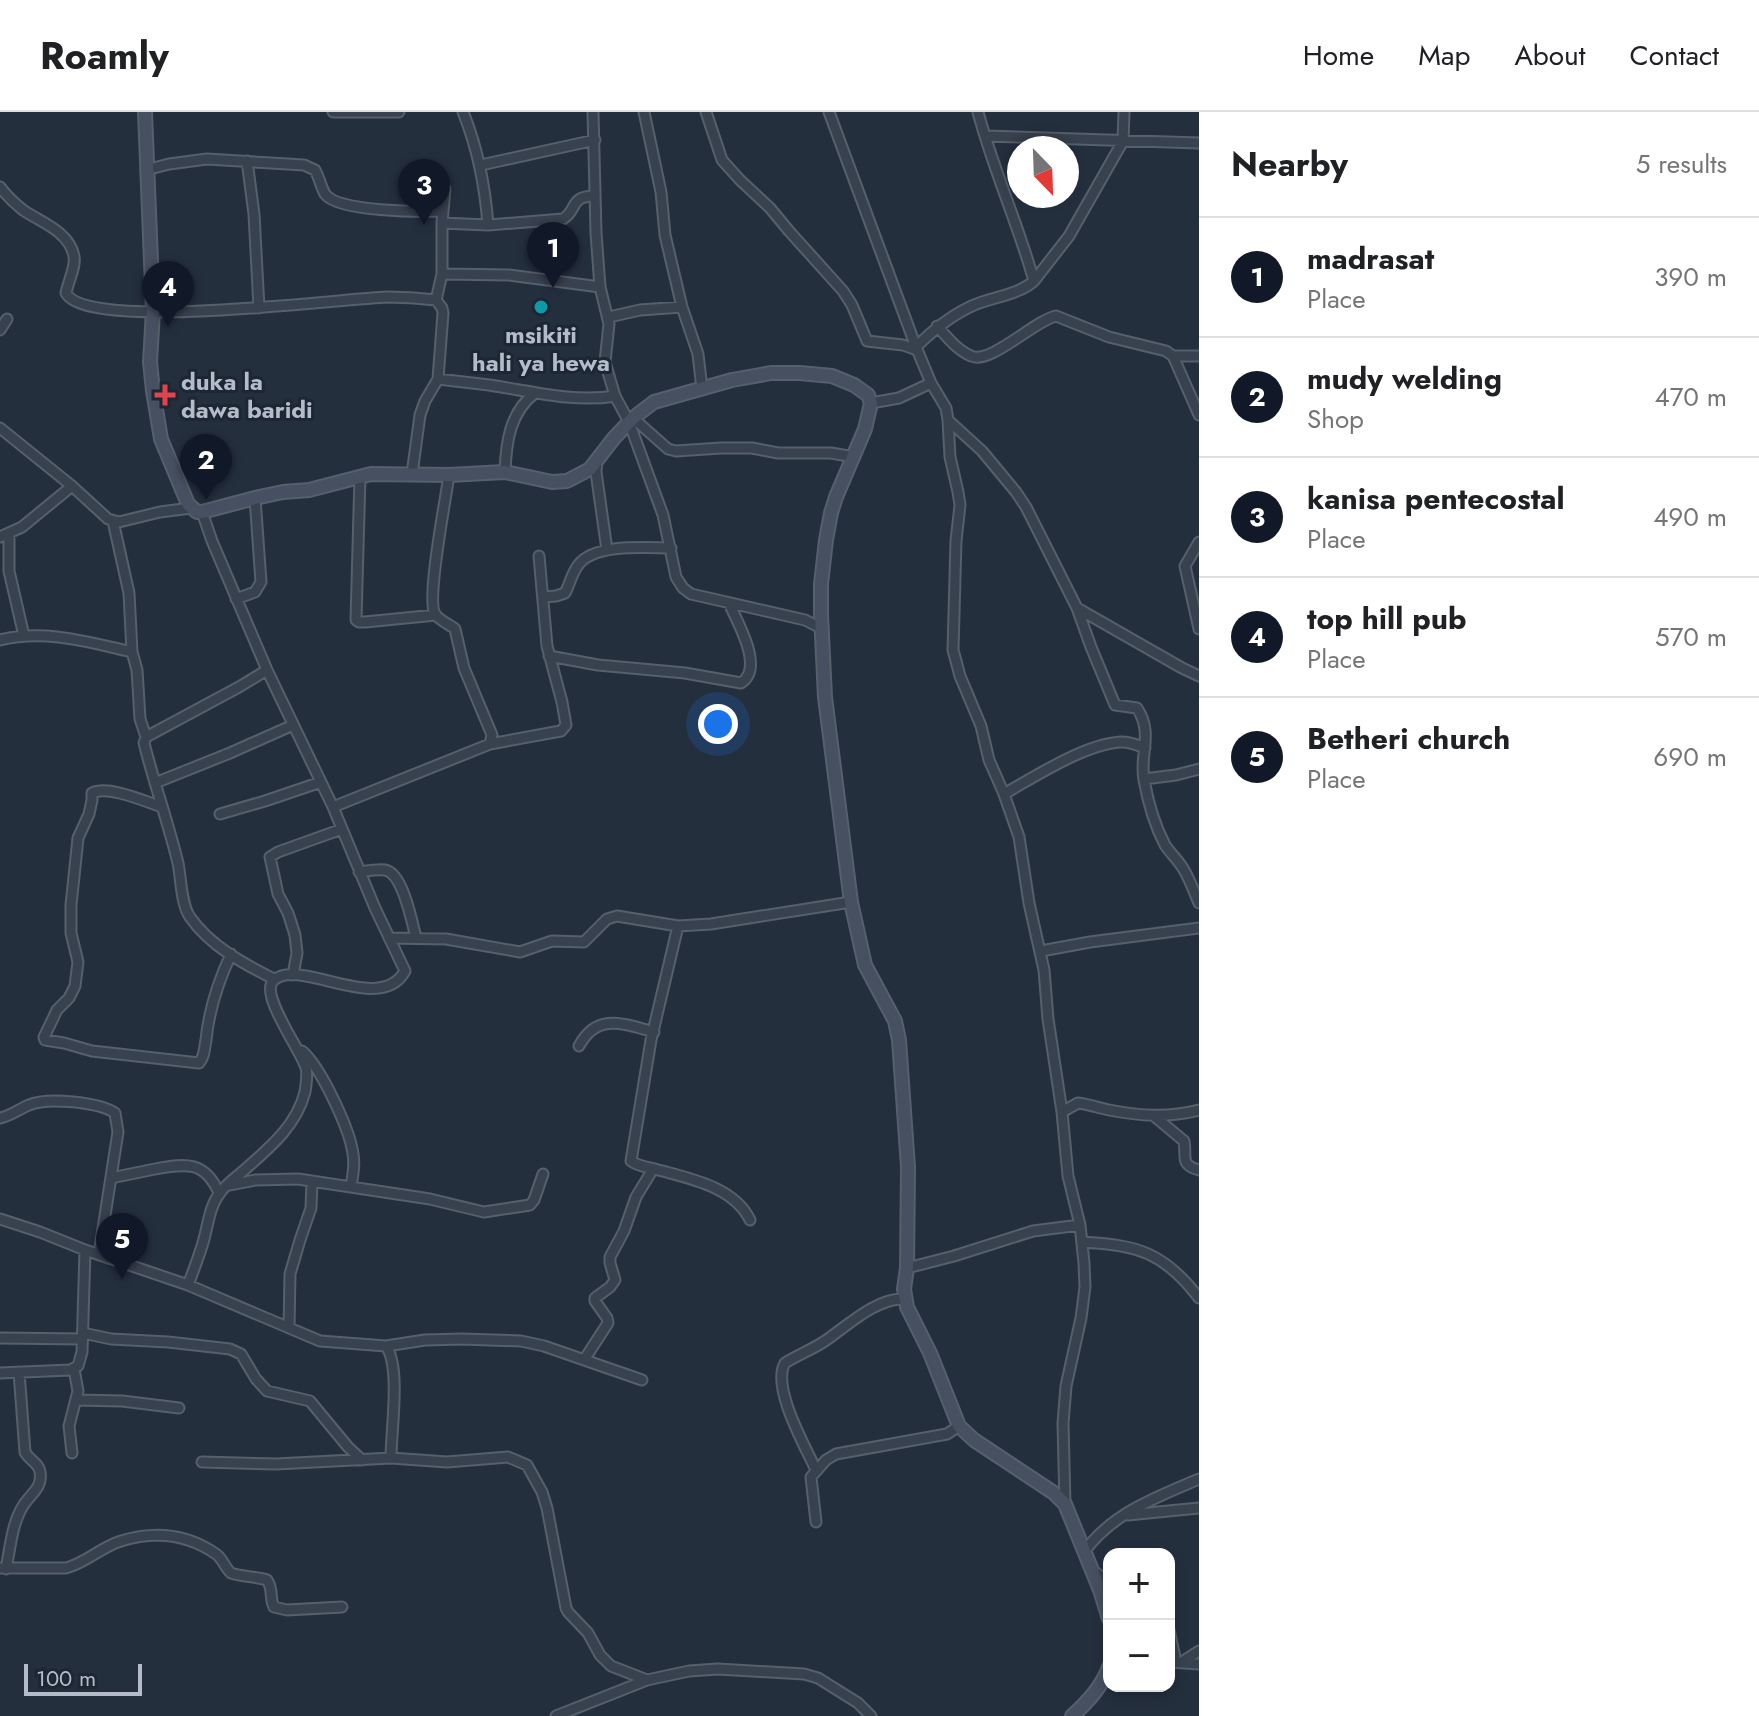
<!DOCTYPE html>
<meta charset="utf-8">
<style>
body{margin:0;font-family:Jost,sans-serif;background:#f6f6f6;color:#202124}
.controls{position:absolute;right:24px;bottom:24px;display:grid;overflow:hidden;border-radius:16px;box-shadow:0 4px 12px #0003}
.controls button{width:72px;height:72px;display:grid;place-items:center;padding:0;border:0;border-bottom:2px solid #e0e0e0;background:#fff;color:#202124;font:40px sans-serif}
.compass{position:absolute;left:1007px;top:24px;width:72px;height:72px;border-radius:50%;background:#fff;box-shadow:0 4px 12px #0003;rotate:157deg}
.scale{position:absolute;left:24px;bottom:20px;width:118px;box-sizing:border-box;padding-left:8px;border:4px solid #b4bcc9;border-top:0;font-size:22px;line-height:28px;white-space:nowrap;color:#b4bcc9;-webkit-text-stroke:6px #1d2633;paint-order:stroke}
.you{position:absolute;left:718px;top:612px;width:28px;height:28px;margin:-20px;border:6px solid #fff;border-radius:50%;background:#1a73e8;box-shadow:0 0 0 12px #1a73e833}
.badge{display:grid;place-items:center;width:52px;height:52px;border-radius:50%;background:#111827;color:#fff;font-size:26px;font-weight:700}
.pin{position:absolute;translate:-50% -66px;filter:drop-shadow(0 2px 4px #0008)}
.pin::after{content:'';position:absolute;top:42px;width:28px;height:24px;background:inherit;clip-path:polygon(0 0,100% 0,50% 100%)}
.list{margin:0;padding:0;list-style:none}
h2{display:flex;justify-content:space-between;align-items:center;height:104px;margin:0;padding:0 32px;font-size:34px}
h2 small{font-size:26px;font-weight:400;color:#757577}
.list li{display:grid;grid-template-columns:52px 1fr auto;gap:24px;align-items:center;box-sizing:border-box;height:120px;padding:0 32px;border-top:2px solid #e0e0e0}
.list b{display:block;font-size:30px;white-space:nowrap}
.list p{margin:0;font-size:26px;white-space:nowrap;color:#757577}
.list em{font-size:26px;font-style:normal;color:#757577}
.map{position:relative;flex:none;width:1199px;height:1604px;overflow:hidden}
header{display:flex;align-items:center;gap:48px;box-sizing:border-box;height:112px;padding:0 40px;background:#fff;border-bottom:2px solid #e0e0e0}
header strong{font-size:38px}
nav{display:flex;gap:44px;margin-inline-start:auto;font-size:28px}
main{display:flex}
aside{flex:1;background:#fff}
.map>svg:first-child{display:block}
</style>
<header>
<strong>Roamly</strong>
<nav><a>Home</a><a>Map</a><a>About</a><a>Contact</a></nav>
</header>
<main>
<div class="map">
<svg width="1199" height="1604" viewBox="0 0 1199 1604">
<rect width="100%" height="100%" fill="#242f3e"/>
<g fill="none" stroke-linecap="round" stroke-linejoin="round">
<defs>
<path id="street" d="M 333,0 L 399,0
M 463,0 C 478,37 485,73 488,113
M 593,0 L 596,121 L 600,175 L 609,212 L 605,250 L 615,284 L 629,310 L 663,403 L 676,465 L 683,476 L 691,482 L 805,508 L 823,517
M 644,0 L 661,80 L 665,123 L 682,195 L 698,242 L 702,277
M 706,0 L 722,48 L 740,68 L 770,96 L 789,119 L 843,179 L 852,193 L 867,229 L 903,233 L 917,238
M 829,0 L 916,235 L 931,271 L 946,296 L 948,308 L 950,345 L 958,380 L 960,393 L 956,429 L 953,538 L 960,564 L 981,614 L 989,648 L 1004,682 L 1019,725 L 1029,791 L 1044,858 L 1048,907 L 1062,1000 L 1068,1064 L 1080,1113 L 1084,1151 L 1085,1175 L 1081,1206 L 1066,1274 L 1063,1311 L 1065,1392
M 978,0 C 993,57 1018,112 1034,169
M 985,24 L 1199,31
M 247,49 L 254,102 L 259,196
M 481,53 L 595,28
M 146,58 L 169,52 L 207,47 L 304,53 L 315,58 C 319,65 321,75 325,82 C 338,100 421,100 443,99
M 0,75 C 6,83 14,91 23,98 C 40,110 69,119 74,144 C 76,155 68,170 66,181 C 85,220 339,187 386,185 C 403,185 419,186 436,188 L 442,196 L 443,201 L 438,267 L 425,289 L 420,303 L 412,362
M 442,111 L 488,113 L 563,107 C 578,98 569,84 595,84
M 442,162 L 509,163 L 600,175
M 436,188 L 442,162 L 442,111 L 445,77
M 609,205 L 640,198 L 682,195
M 937,214 C 947,225 957,238 971,244 C 990,253 1034,209 1056,204 L 1109,225 L 1166,239 L 1173,244 L 1199,303
M 0,218 L 7,207
M 916,235 C 933,218 951,203 974,193 C 993,185 1018,183 1034,169 L 1069,124 L 1123,29 L 1124,0
M 1173,244 L 1199,244
M 438,267 C 455,269 472,271 489,273 C 530,279 574,291 615,284
M 871,291 L 899,286 L 931,271
M 633,306 L 668,337 L 676,339 L 721,336 L 752,336 L 778,341 L 831,341 L 854,345
M 948,308 L 982,339 L 1016,380 L 1026,395 L 1077,496 L 1091,535 L 1115,593 L 1137,596 C 1154,622 1139,642 1144,668 C 1148,690 1155,714 1165,733 C 1171,742 1179,749 1184,758 C 1190,768 1194,780 1199,791
M 0,316 L 72,374 L 108,407 L 119,410 L 160,400 L 191,396
M 597,348 L 596,360 L 607,438
M 505,360 C 506,330 510,300 535,281
M 360,364 L 356,508 L 359,510 L 365,510 L 436,503
M 113,409 L 129,481 L 132,540 L 137,558 L 140,607 L 146,625
M 9,421 L 9,459 L 24,524
M 0,425 L 22,415 L 72,374
M 1199,430 L 1185,454 L 1199,517
M 543,485 L 556,484 L 565,481 C 570,472 572,460 579,452 C 596,431 647,436 671,436
M 236,487 L 255,480 L 261,470 L 255,386
M 1077,496 L 1182,556 L 1199,564
M 0,528 C 45,517 88,530 132,540
M 549,544 L 598,553 L 685,561 L 741,571 C 765,556 737,510 729,491
M 267,558 L 239,575 L 146,625 L 144,631 C 154,671 168,710 178,751 C 181,765 181,793 190,805 C 210,834 244,852 274,867
M 490,632 L 555,620 L 561,619 L 566,613 L 562,590 L 547,534 L 539,444
M 1144,667 L 1176,663 L 1199,657
M 155,671 L 230,641 L 293,613
M 1004,682 C 1036,664 1083,633 1120,630 C 1129,629 1137,633 1145,636
M 162,695 C 144,689 108,673 92,681 L 92,688 L 89,702 L 78,726 L 71,793 L 71,821 L 78,850 L 75,874 L 69,886 L 57,898 L 44,925 L 45,928 L 64,931 L 92,939 L 199,951 C 205,944 204,937 206,928 C 209,897 218,870 231,842
M 333,695 L 490,632 L 492,623 L 464,556 L 455,517 C 449,512 440,509 435,502 C 426,487 446,386 449,363
M 220,702 L 265,689 L 321,670
M 359,760 C 367,759 377,757 385,758 C 403,761 412,810 416,826
M 678,814 L 651,928 L 631,1049 C 638,1054 646,1055 655,1057 C 687,1066 734,1074 750,1108
M 389,826 L 446,827 L 520,840 L 552,829 L 584,830 L 607,807 L 617,804 L 678,814 L 711,812 L 851,790
M 1041,839 L 1090,830 L 1199,816
M 293,863 L 297,841 L 295,823 L 288,801 L 278,782 L 270,745 L 278,740 L 342,717
M 579,934 C 597,900 624,912 654,920
M 302,939 C 321,955 350,1018 353,1042 C 355,1053 353,1064 351,1074
M 1062,1000 L 1078,991 C 1088,992 1099,996 1109,998 C 1140,1004 1168,1006 1199,998
M 1154,1004 L 1184,1029 C 1187,1044 1179,1053 1199,1058
M 0,1006 C 11,1004 19,997 29,993 C 47,985 99,990 115,1001 L 118,1020 L 99,1142
M 111,1066 C 126,1063 141,1060 155,1057 C 186,1051 205,1049 219,1081
M 230,1073 L 255,1068 L 298,1067 L 430,1087 L 484,1100 L 530,1093 L 534,1088 L 543,1062
M 0,1107 L 40,1120 L 85,1138 L 188,1173 L 320,1229 L 386,1234 C 401,1255 391,1318 391,1346
M 1082,1130 C 1137,1133 1164,1140 1199,1186
M 907,1156 L 954,1144 L 1033,1119 L 1080,1113
M 188,1173 C 194,1157 200,1142 204,1127 C 208,1112 210,1093 220,1081 C 225,1073 235,1066 242,1060 C 268,1037 296,1015 305,980 C 306,972 308,963 306,956 C 301,938 258,881 274,868 C 300,845 380,904 405,859 L 375,796 L 333,695 L 267,558 L 212,429 L 202,400
M 289,1216 L 290,1162 L 300,1128 L 311,1096 L 312,1069
M 83,1221 L 111,1227 L 168,1230 L 230,1237 L 241,1242 L 256,1267 L 267,1279 L 310,1289 L 348,1335 L 362,1348
M 0,1226 L 82,1227
M 386,1234 L 425,1228 L 462,1227 L 521,1229 L 544,1234 L 642,1268
M 584,1248 L 608,1211 L 607,1206 L 595,1189 L 595,1186 L 610,1175 L 615,1168 L 610,1151 L 610,1145 L 624,1119 L 636,1085 L 653,1057
M 0,1261 L 70,1258 L 78,1254 L 82,1240 L 85,1138
M 76,1288 L 122,1289 L 179,1296
M 72,1341 L 69,1314 L 78,1279 L 74,1257
M 202,1350 L 276,1352 L 391,1346 L 447,1350 L 508,1345 L 527,1353 L 542,1380 L 547,1396 L 566,1496 L 568,1500 L 588,1521 L 600,1543 L 611,1554 L 647,1568
M 816,1358 C 805,1334 771,1275 785,1251 C 798,1243 813,1237 825,1229 C 847,1214 877,1185 905,1187
M 1128,1403 L 1199,1396
M 816,1410 L 811,1365 L 826,1348 L 836,1342 L 947,1322 L 959,1314
M 1084,1440 C 1112,1401 1157,1385 1199,1367
M 0,1456 L 66,1456 C 86,1451 101,1435 121,1429 C 154,1419 187,1422 216,1442 C 223,1447 225,1456 231,1461 C 237,1464 258,1465 267,1468 C 274,1478 269,1486 274,1495 L 287,1498 L 342,1495
M 6,1457 C 10,1437 12,1411 23,1394 C 30,1382 43,1376 40,1360 C 39,1351 29,1348 25,1340 L 19,1260
M 1092,1458 L 1106,1468 L 1109,1475
M 1169,1518 L 1176,1550
M 1169,1550 L 1199,1552
M 1182,1550 L 1199,1539
M 556,1604 L 647,1568 L 689,1559 L 718,1557 L 804,1562 L 818,1566 L 858,1591 L 871,1604"/>
<path id="secondary" d="M 145,0 L 153,199 L 150,250 L 153,279 L 161,327 L 188,392 L 197,400 L 202,400 L 255,386 L 283,380 L 309,378 L 371,362 L 449,363 L 505,360 L 552,370 L 567,369 L 590,357 L 614,326 L 633,306 L 654,290 L 732,268 L 771,261 L 800,261 L 832,264 L 854,273 L 868,283 L 871,291 L 865,317 L 836,385 L 831,401 L 826,428 L 821,472 L 821,503 L 825,585 L 851,790 L 865,853 L 895,909 L 899,928 L 908,1055 L 907,1156 L 904,1177 L 907,1195 L 930,1241 L 959,1314 L 974,1328 L 1054,1381 L 1065,1392 L 1100,1478 L 1109,1507
M 1072,1604 C 1088,1590 1102,1575 1109,1555"/>
</defs>
<!-- street casing -->
<use href="#street" stroke="#565f6c" stroke-width="13"/>
<!-- secondary casing -->
<use href="#secondary" stroke="#565f6c" stroke-width="16"/>
<!-- street -->
<use href="#street" stroke="#38414e" stroke-width="9"/>
<!-- secondary -->
<use href="#secondary" stroke="#465061" stroke-width="12"/>
</g>
<!-- markers -->
<circle fill="#0f9aa8" stroke="#1d2633" stroke-width="3" cx="541" cy="195" r="8"/>
<path fill="#e0444e" stroke="#1d2633" stroke-width="3" d="M161 271h8v8h8v8h-8v8h-8v-8h-8v-8h8z"/>
<g text-anchor="middle" dominant-baseline="central" stroke-width="6" stroke-linejoin="round" paint-order="stroke">
<!-- poi labels -->
<g font-size="24" font-weight="bold" fill="#b4bcc9" stroke="#1d2633">
<text x="541" y="222">msikiti<tspan x="541" dy="28">hali ya hewa</tspan></text>
<text x="181" y="269" text-anchor="start">duka la<tspan x="181" dy="28">dawa baridi</tspan></text>
</g>
</g>
</svg>
<div class="controls">
<button>+</button>
<button>−</button>
</div>
<svg class="compass" viewBox="-18 -18 36 36"><path d="M0-13l5 13h-10z" fill="#e53935"/><path d="M0 13l5-13h-10z" fill="#757577"/></svg>
<div class="scale">100 m</div>
<div class="you"></div>
<div class="pin badge" style="left:553px;top:176px">1</div>
<div class="pin badge" style="left:206px;top:388px">2</div>
<div class="pin badge" style="left:424px;top:113px">3</div>
<div class="pin badge" style="left:168px;top:215px">4</div>
<div class="pin badge" style="left:122px;top:1167px">5</div>
</div>
<aside>
<h2>Nearby<small>5 results</small></h2>
<ul class="list">
<li><span class="badge">1</span><div><b>madrasat</b><p>Place</p></div><em>390 m</em></li>
<li><span class="badge">2</span><div><b>mudy welding</b><p>Shop</p></div><em>470 m</em></li>
<li><span class="badge">3</span><div><b>kanisa pentecostal</b><p>Place</p></div><em>490 m</em></li>
<li><span class="badge">4</span><div><b>top hill pub</b><p>Place</p></div><em>570 m</em></li>
<li><span class="badge">5</span><div><b>Betheri church</b><p>Place</p></div><em>690 m</em></li>
</ul>
</aside>
</main>
